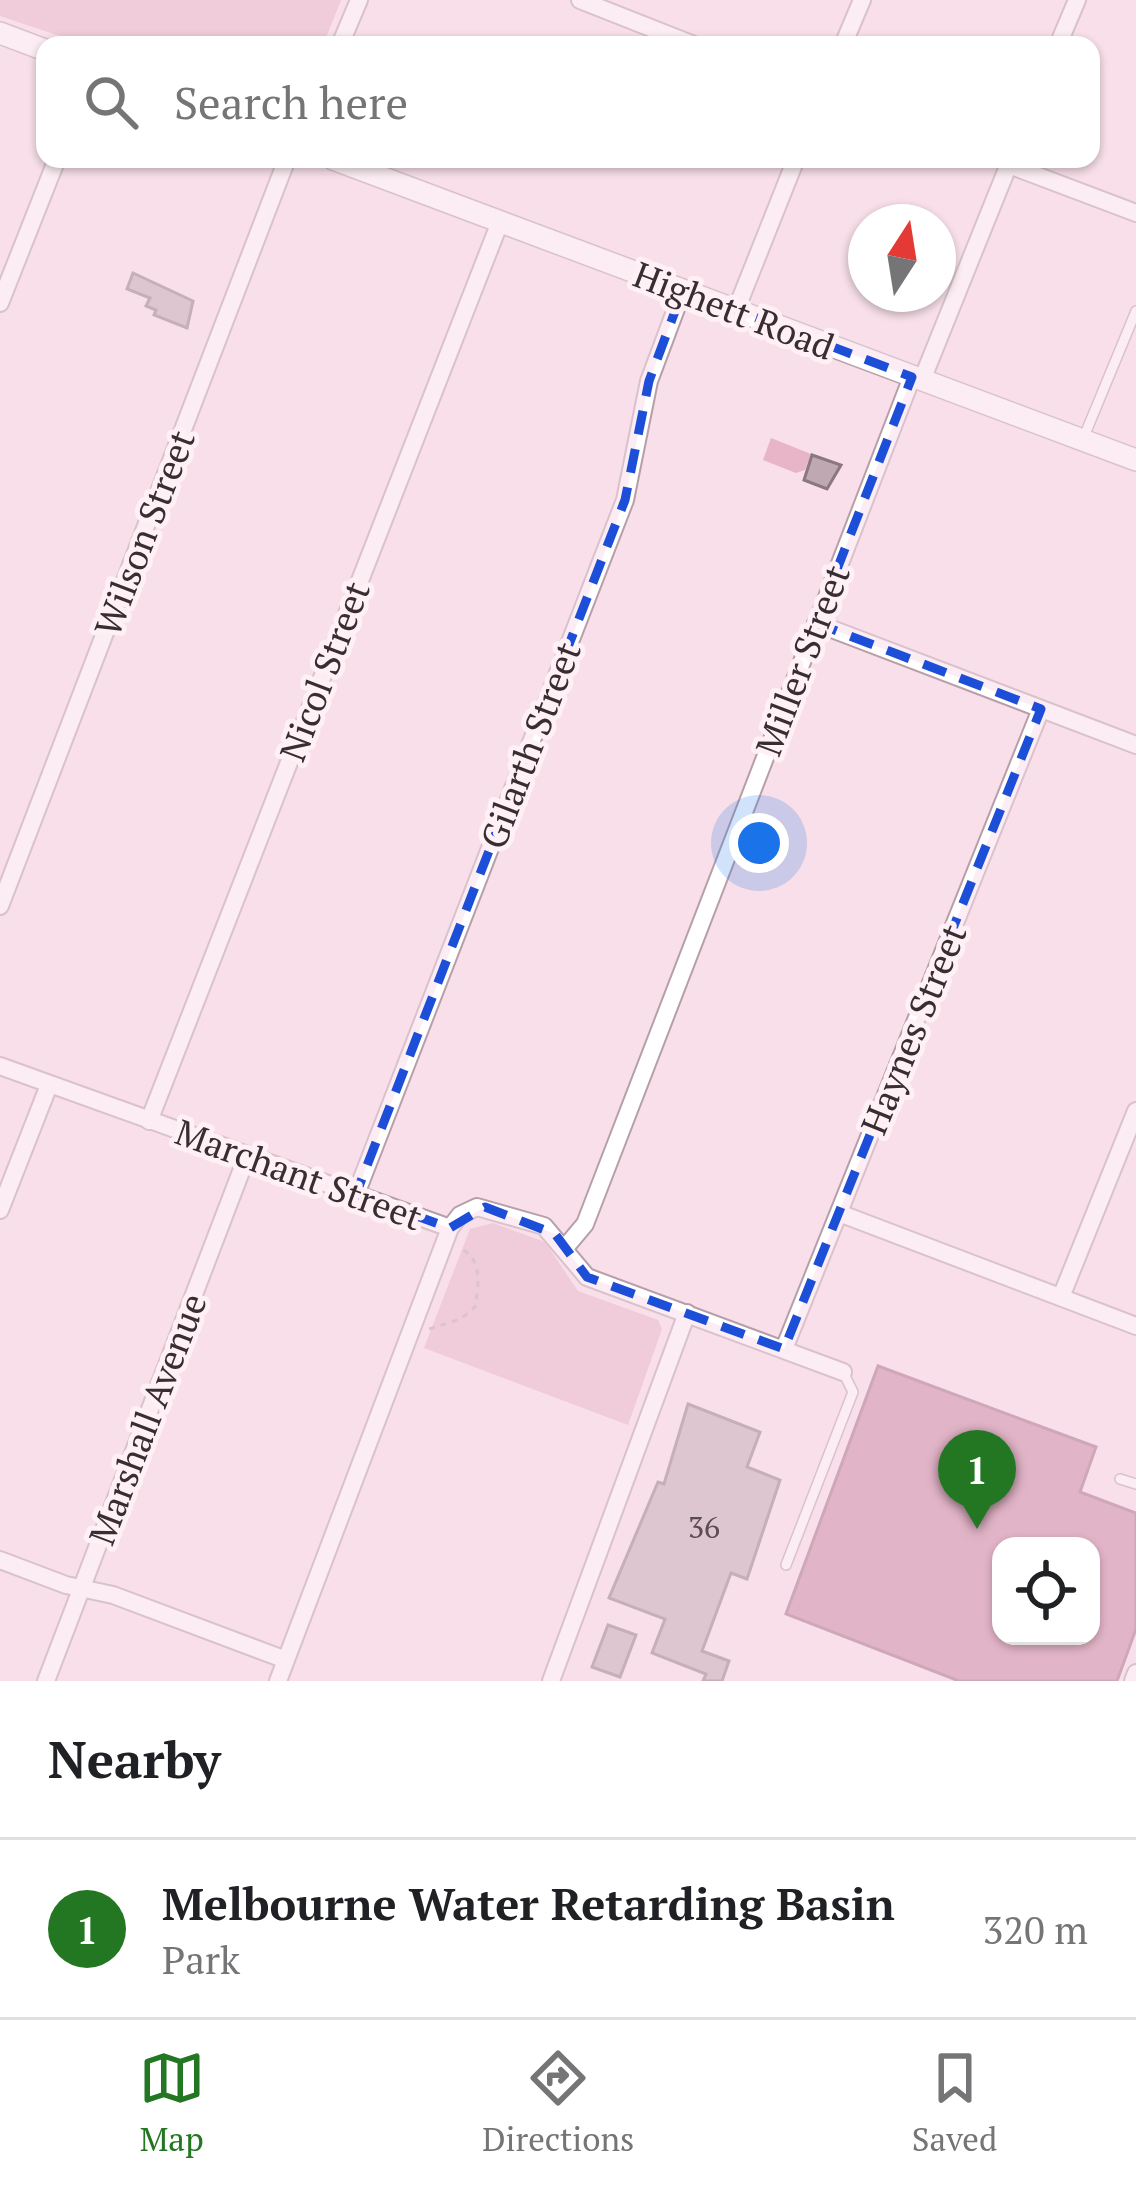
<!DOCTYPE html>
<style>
body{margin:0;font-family:"PT Serif",serif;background:#f6f6f6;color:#202124}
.controls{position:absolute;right:36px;bottom:36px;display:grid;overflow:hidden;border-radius:24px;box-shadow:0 3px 9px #0004}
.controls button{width:108px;height:108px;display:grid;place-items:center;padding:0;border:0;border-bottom:3px solid #e0e0e0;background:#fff;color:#202124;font:60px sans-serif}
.compass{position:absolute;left:848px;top:204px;width:108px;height:108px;border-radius:50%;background:#fff;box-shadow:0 3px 9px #0004;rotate:12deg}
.you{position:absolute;left:759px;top:843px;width:42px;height:42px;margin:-30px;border:9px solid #fff;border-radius:50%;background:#1a73e8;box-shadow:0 0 0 18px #1a73e833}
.badge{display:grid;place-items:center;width:78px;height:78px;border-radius:50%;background:#237722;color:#fff;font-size:39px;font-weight:700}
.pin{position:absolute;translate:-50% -99px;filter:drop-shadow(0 3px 6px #0008)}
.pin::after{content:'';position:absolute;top:63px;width:42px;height:36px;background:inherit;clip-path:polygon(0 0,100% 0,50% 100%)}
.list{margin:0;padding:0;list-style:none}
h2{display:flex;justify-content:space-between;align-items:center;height:156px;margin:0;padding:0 48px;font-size:51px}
h2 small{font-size:39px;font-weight:400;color:#757577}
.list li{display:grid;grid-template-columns:78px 1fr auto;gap:36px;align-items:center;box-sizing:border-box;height:180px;padding:0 48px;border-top:3px solid #e0e0e0}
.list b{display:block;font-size:45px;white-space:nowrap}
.list p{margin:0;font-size:39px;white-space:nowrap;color:#757577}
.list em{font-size:39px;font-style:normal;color:#757577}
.icon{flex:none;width:66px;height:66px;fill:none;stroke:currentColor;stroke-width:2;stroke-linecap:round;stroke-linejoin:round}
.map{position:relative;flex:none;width:1136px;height:1681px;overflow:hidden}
.search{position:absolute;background:#fff;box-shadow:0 3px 9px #0004;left:36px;right:36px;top:36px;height:132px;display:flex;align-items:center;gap:30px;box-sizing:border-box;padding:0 42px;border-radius:24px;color:#757577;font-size:45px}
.sheet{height:336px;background:#fff}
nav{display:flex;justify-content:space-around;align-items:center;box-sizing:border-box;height:168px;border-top:3px solid #e0e0e0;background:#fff;font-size:33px;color:#757577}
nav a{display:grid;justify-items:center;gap:6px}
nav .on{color:#237722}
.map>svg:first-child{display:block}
</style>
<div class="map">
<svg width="1136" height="1681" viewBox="0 0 1136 1681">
<rect width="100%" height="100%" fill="#f8dfe9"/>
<!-- green -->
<path fill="#e7b4c8" d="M 0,0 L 341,0 L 323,45 L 87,45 L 0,16 Z
M 771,438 L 811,454 L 805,470 L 796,473 L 763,460 Z
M 493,1223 L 545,1242 L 578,1291 L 658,1320 L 662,1329 L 628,1425 L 424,1348 L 470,1229 Z"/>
<!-- water -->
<path fill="#c7809e" stroke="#9c677e" stroke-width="3" fill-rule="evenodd" d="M 878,1366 L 1096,1447 L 1080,1492 L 1136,1513 L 1136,1629 L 1117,1681 L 959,1681 L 786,1614 ZM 1001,1546 L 1091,1546 L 1091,1636 L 1001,1636 Z"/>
<!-- building -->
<path fill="#bfa8b1" stroke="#8c777f" stroke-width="3" d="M 133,273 L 193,301 L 187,328 L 154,315 L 156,310 L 146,306 L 150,298 L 127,289 Z
M 812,455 L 841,465 L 827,489 L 804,480 Z
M 688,1404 L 760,1432 L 747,1467 L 780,1480 L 747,1579 L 731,1573 L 702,1651 L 729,1661 L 722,1681 L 703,1681 L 706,1674 L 652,1653 L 665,1619 L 609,1598 L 658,1482 L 664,1484 Z
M 608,1625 L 636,1635 L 620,1677 L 592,1667 Z"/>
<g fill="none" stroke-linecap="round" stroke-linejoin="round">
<defs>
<path id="service" d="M 1083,439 L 1136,311
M 1120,1479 L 1136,1484
M 786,1565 L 853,1392 L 843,1372"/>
<path id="minor" d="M 580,0 L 694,45
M 340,45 L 359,0
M 843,45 L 862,0
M 1058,45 L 1077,0
M 1009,165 L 1136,213
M 0,303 L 57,159
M 736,310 L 796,159
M 922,380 L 1011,159
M 816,623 L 1136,745
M 0,906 L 287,159
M 0,1066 L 450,1228 L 460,1215 L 477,1207 L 544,1226 L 587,1277 L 843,1372
M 149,1121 L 500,222
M 356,1194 L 625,500 L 649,381 L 683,290
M 0,1210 L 49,1085
M 839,1213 L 1136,1326
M 564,1249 L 585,1224 L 912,377
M 1061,1297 L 1136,1111
M 784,1349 L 1041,709
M 0,1560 L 66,1585 L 113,1595 L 286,1660
M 46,1681 L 247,1156
M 278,1681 L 450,1228
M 551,1681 L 687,1313
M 1133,1681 L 1136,1673"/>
<path id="tertiary" d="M 0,33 L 45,50
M 333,159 L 1136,460"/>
</defs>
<!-- service casing -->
<use href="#service" stroke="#b69fa8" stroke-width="12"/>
<!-- minor casing -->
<use href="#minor" stroke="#b69fa8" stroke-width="20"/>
<!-- tertiary casing -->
<use href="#tertiary" stroke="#b69fa8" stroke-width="24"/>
<!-- path -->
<path stroke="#b8a4ac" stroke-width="3" stroke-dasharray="6 6" stroke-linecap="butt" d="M 58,38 L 82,45
M 429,1329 L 461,1319 L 475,1307 C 479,1285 483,1256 458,1248"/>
<!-- service -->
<use href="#service" stroke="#fff" stroke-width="9"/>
<!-- minor -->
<use href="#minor" stroke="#fff" stroke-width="16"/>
<!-- tertiary -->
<use href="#tertiary" stroke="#fff" stroke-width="21"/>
</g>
<!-- marked area -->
<path d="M0 0H1136V1681H0ZM 683,290 L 912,377 L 816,623 L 1041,709 L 784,1349 L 587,1277 L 555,1234 L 485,1207 L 450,1228 L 356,1194 L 625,500 L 649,381 Z" fill="#f8dfe9" fill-opacity=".55" fill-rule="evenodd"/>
<path fill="none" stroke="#1d4ed8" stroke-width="9" stroke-dasharray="24 15" stroke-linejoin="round" d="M 683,290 L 912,377 L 816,623 L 1041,709 L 784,1349 L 587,1277 L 555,1234 L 485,1207 L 450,1228 L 356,1194 L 625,500 L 649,381 Z"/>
<g text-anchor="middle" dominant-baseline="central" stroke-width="10" stroke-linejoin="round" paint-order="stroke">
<!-- number labels -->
<g font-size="30" fill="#5a4c52">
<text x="704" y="1527">36</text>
</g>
<!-- street labels -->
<g font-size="36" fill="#382e32" stroke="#fef0f5">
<text transform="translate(734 310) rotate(21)">Highett Road</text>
<text transform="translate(144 533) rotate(-69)">Wilson Street</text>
<text transform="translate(802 660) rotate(-69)">Miller Street</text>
<text transform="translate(324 671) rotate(-69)">Nicol Street</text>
<text transform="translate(530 745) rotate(-69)">Gilarth Street</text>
<text transform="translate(913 1029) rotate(-68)">Haynes Street</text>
<text transform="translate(299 1174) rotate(20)">Marchant Street</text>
<text transform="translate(147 1419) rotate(-69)">Marshall Avenue</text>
</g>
</g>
</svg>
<div class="controls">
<button><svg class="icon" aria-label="locate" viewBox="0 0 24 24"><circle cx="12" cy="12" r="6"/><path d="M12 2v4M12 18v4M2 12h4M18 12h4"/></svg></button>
</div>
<svg class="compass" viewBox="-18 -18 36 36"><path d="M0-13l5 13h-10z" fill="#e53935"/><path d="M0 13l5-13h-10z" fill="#757577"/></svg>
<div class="you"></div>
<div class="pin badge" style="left:977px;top:1529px">1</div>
<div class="search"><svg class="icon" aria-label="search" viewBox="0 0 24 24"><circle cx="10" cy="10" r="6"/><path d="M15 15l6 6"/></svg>Search here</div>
</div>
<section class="sheet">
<h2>Nearby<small></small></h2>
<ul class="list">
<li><span class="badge">1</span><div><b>Melbourne Water Retarding Basin</b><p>Park</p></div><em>320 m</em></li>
</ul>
</section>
<nav>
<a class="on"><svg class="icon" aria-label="map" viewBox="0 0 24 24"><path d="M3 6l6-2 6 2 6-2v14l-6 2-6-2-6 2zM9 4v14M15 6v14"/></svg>Map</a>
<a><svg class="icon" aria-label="directions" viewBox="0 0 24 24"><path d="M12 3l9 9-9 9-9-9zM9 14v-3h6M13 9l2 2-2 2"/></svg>Directions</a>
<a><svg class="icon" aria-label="saved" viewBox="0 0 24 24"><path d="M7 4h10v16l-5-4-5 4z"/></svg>Saved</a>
</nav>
